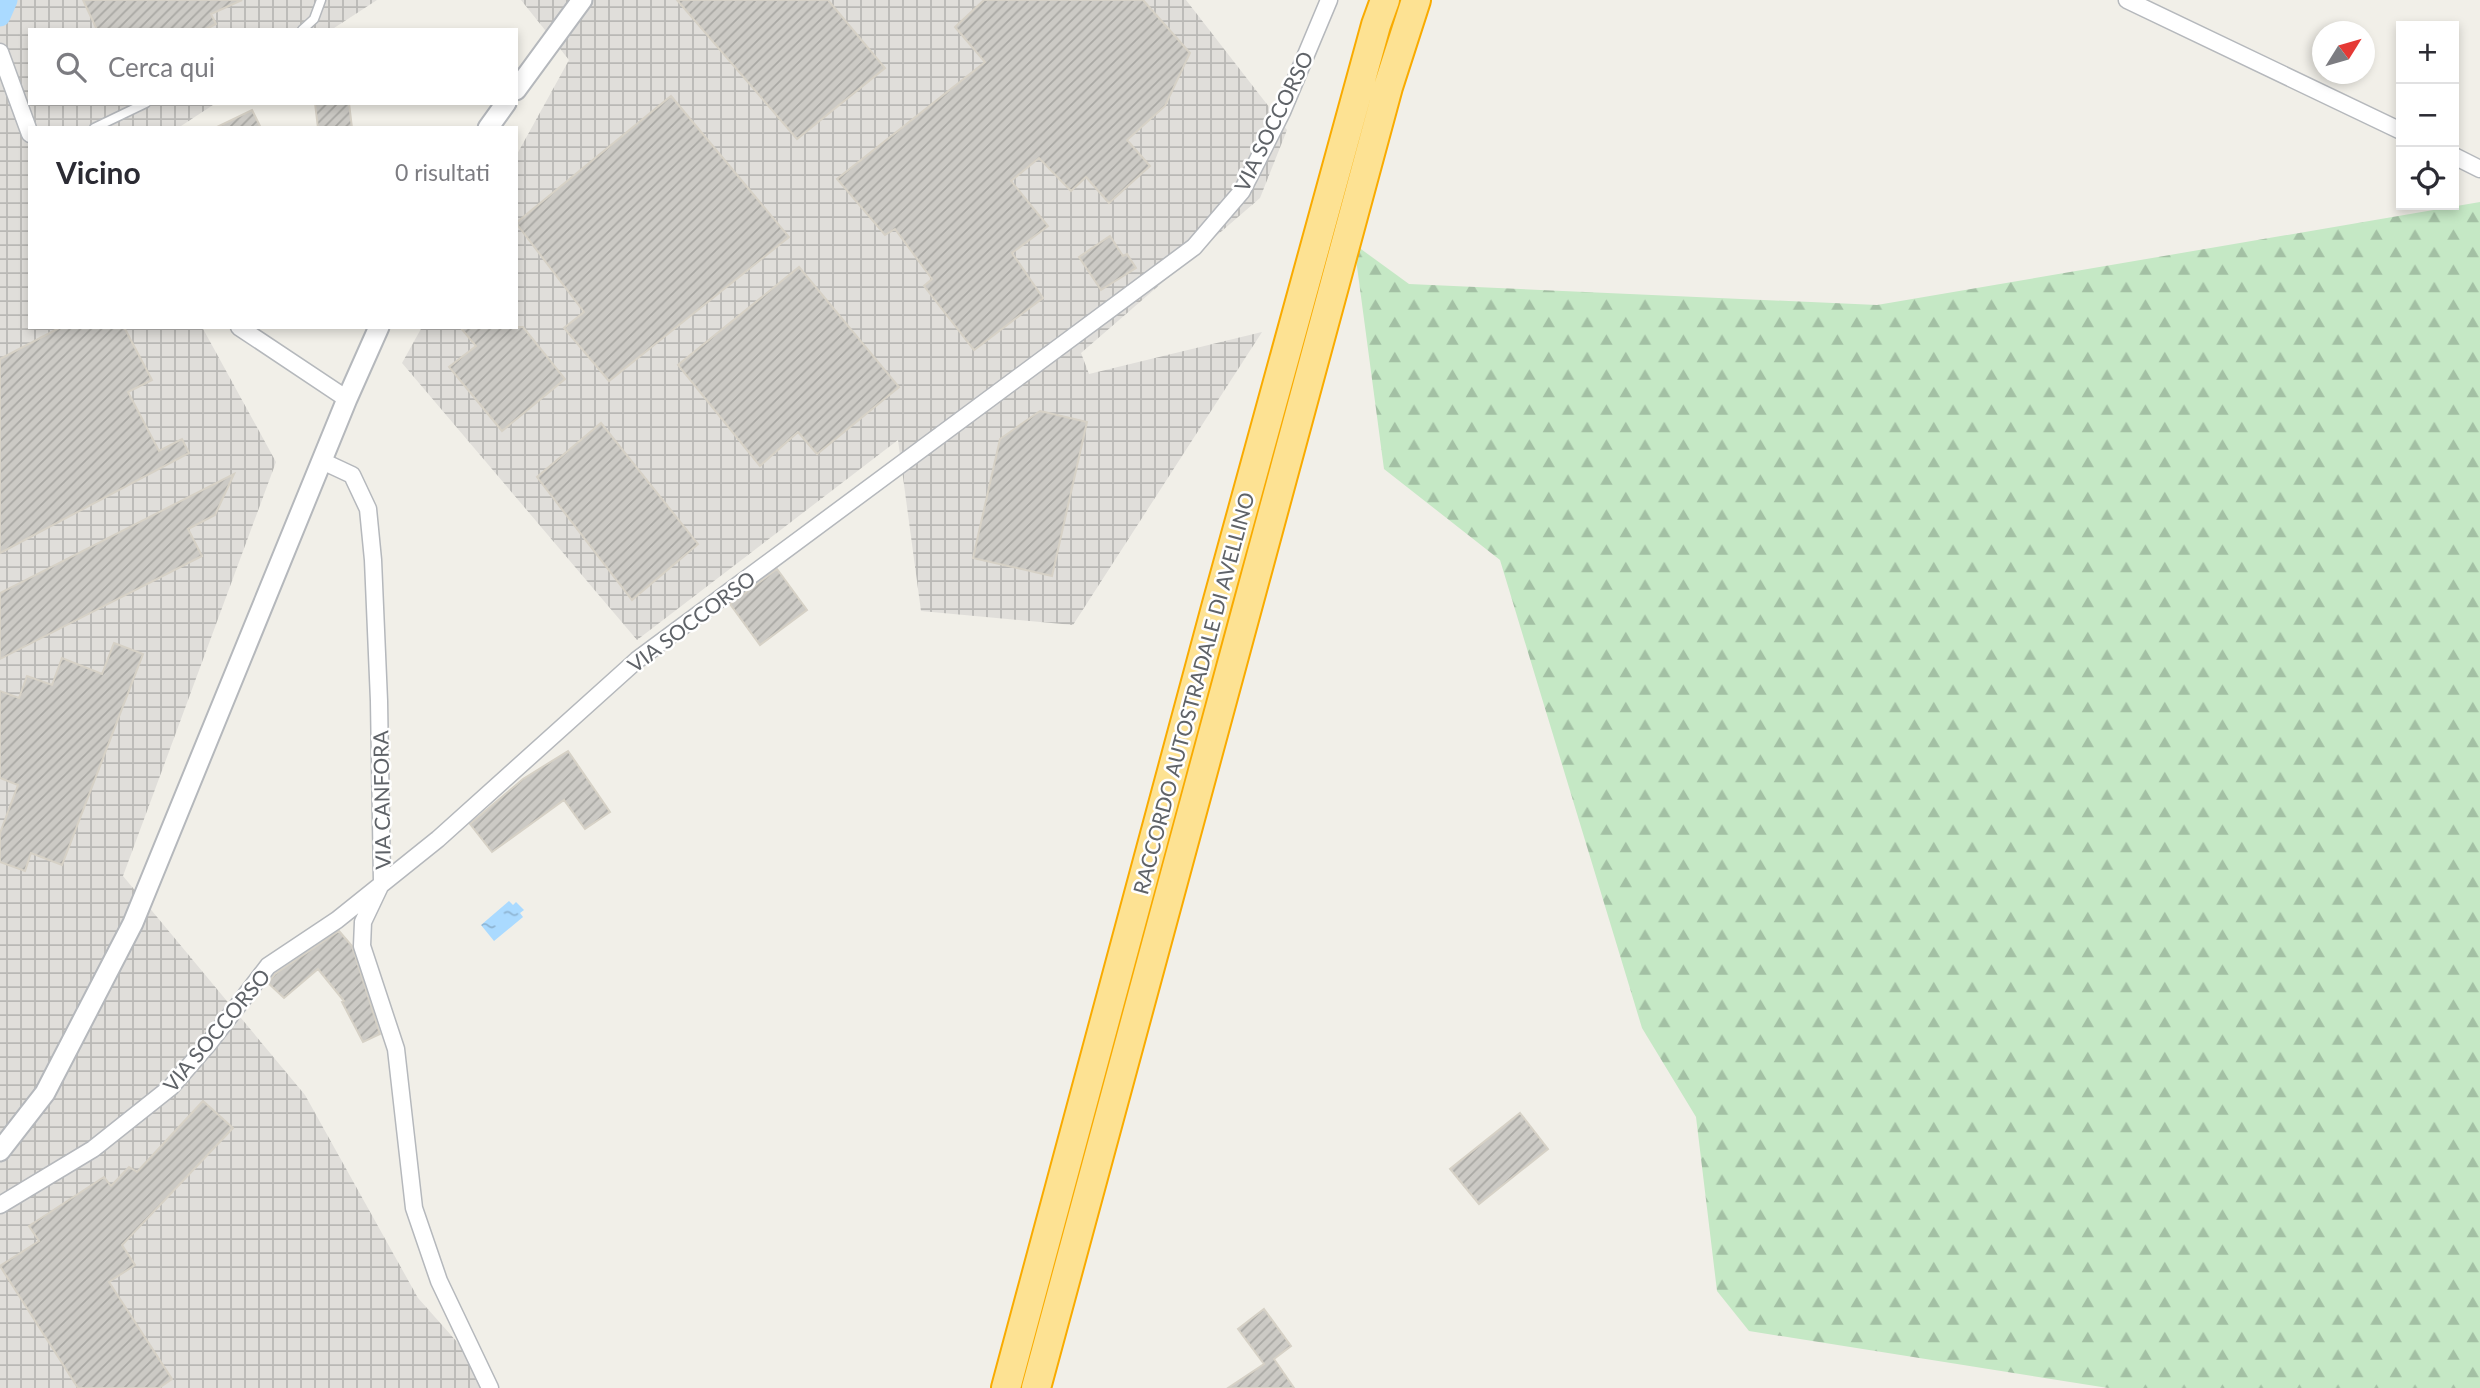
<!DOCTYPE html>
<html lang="it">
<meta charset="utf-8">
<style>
body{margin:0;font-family:Lato,sans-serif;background:#f2f2f3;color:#2b2b33}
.controls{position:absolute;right:21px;top:21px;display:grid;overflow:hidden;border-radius:0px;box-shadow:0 4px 10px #0003}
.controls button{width:63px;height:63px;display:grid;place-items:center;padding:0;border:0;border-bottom:2px solid #e1e1e2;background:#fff;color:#2b2b33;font:35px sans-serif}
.compass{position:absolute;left:2312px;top:21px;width:63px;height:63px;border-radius:50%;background:#fff;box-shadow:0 4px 10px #0003;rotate:53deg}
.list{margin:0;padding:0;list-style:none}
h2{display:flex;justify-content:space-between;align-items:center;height:91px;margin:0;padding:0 28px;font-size:30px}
h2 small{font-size:23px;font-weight:400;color:#7c7c81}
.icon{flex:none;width:38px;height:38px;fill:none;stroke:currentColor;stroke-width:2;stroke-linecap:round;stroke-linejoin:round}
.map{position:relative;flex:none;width:2480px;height:1388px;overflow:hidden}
.search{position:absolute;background:#fff;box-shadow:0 4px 10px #0003;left:28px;top:28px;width:490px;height:77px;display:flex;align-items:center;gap:18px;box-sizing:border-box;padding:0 24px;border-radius:0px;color:#7c7c81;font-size:26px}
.panel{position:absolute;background:#fff;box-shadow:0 4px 10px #0003;left:28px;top:126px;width:490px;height:203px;border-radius:0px}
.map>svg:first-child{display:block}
</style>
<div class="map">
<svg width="2480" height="1388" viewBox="0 0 2480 1388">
<defs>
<pattern id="industrial-grid" width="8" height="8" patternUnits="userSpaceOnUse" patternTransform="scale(1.75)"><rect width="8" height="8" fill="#e0deda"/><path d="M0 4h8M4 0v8" fill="none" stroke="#b9b8b5"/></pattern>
<pattern id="forest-firs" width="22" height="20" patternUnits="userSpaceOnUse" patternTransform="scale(1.75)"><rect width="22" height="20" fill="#c5e8c5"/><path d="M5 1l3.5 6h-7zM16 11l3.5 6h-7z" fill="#a3c0a4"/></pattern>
<pattern id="water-ripples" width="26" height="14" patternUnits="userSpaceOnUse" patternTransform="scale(1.75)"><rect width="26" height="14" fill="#aadaff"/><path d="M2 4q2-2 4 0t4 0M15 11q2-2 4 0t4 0" fill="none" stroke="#8eb4d2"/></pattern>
<pattern id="building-hatch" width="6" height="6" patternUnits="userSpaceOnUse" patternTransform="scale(1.75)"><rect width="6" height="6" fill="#cccac5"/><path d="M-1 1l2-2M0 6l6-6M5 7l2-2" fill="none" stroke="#a9a8a4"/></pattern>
</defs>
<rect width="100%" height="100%" fill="#f1efe8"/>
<!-- industrial -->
<path fill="url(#industrial-grid)" d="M 0,0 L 377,0 L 331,30 L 30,30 L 30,103 L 216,103 L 178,128 L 30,128 L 30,327 L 202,327 L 276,462 L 123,876 L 305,1095 L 418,1298 L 498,1388 L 0,1388 Z
M 521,0 L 1186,0 L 1287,130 L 1260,198 L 1081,353 L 1089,374 L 1262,332 L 1073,625 L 921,611 L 898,440 L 637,640 L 402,363 L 422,327 L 516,327 L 516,156 L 569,60 Z"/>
<!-- forest -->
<path fill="url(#forest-firs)" d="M 2480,202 L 2480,1388 L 2108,1388 L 1749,1331 L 1717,1291 L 1696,1117 L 1642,1028 L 1500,560 L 1384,469 L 1354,244 L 1409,284 L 1877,305 Z"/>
<!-- water -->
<path fill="url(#water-ripples)" d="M 509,901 L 513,905 L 516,902 L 524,910 L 520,913 L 523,917 L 494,941 L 481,925 Z"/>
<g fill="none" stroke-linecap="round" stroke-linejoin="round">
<!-- canal -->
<path stroke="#aadaff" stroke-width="21" d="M 0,16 L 7,0"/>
</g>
<!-- building -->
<path fill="url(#building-hatch)" stroke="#d6d1c6" stroke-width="2" d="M 83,0 L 242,0 L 211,14 L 216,24 L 204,30 L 97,30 Z
M 677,0 L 828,0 L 885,68 L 797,139 Z
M 984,0 L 1143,0 L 1190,53 L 1165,106 L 1127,140 L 1150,166 L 1109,203 L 1086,177 L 1071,191 L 1039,158 L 1011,181 L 1048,226 L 1012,253 L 1043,298 L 974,350 L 924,286 L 932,279 L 895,229 L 885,235 L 837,179 L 985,62 L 955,27 Z
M 671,96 L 789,237 L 609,381 L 564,328 L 584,312 L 516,223 Z
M 315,103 L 349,103 L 352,128 L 318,128 Z
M 252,110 L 261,128 L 215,128 Z
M 1110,236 L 1123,256 L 1127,254 L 1136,268 L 1101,290 L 1079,257 Z
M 799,267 L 899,387 L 817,454 L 798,432 L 760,466 L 678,365 Z
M 61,327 L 124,327 L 152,380 L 128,392 L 159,451 L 182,439 L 189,453 L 0,553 L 0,359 Z
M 460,327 L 523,327 L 565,379 L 502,431 L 449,367 L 476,346 Z
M 1040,411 L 1087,422 L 1052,576 L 973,558 L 1000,439 Z
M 601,423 L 698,544 L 632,600 L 537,477 Z
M 234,474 L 215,515 L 188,529 L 202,556 L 0,659 L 0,593 Z
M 777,569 L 807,610 L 760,645 L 730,604 Z
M 114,643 L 143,654 L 62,865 L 31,853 L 25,871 L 0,862 L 0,833 L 18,785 L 0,778 L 0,691 L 19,698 L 27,676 L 52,685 L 62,658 L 102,674 Z
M 568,751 L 610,812 L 585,829 L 564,800 L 492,852 L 470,824 L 523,779 Z
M 339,931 L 352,946 L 380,1034 L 363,1042 L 342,1002 L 344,1001 L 318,969 L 284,998 L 268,983 L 275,974 Z
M 203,1101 L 233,1128 L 122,1245 L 135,1265 L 109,1282 L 172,1379 L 159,1388 L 78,1388 L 0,1266 L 39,1241 L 29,1226 L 104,1177 L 111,1186 L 129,1167 L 137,1172 Z
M 1520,1113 L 1548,1149 L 1479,1204 L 1450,1169 Z
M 1264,1309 L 1291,1346 L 1274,1359 L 1294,1388 L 1228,1388 L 1264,1364 L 1238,1329 Z"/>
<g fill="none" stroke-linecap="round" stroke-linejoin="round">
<defs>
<path id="service" d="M 302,30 L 314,19 L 321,0
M 94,128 L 146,103"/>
<path id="minor" d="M 2127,0 L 2401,131
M 0,52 L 30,134
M 2454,156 L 2480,169
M 239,327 L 347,399
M 322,461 L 352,475 L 368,509 L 373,560 L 379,701 L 382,882 L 363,922 L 362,946 L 396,1049 L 414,1208 L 439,1281 L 490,1388
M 0,1205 L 93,1149 L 171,1087 L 210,1042 L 268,966 L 337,920 L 438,839 L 637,660 L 1194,247 L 1242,191 L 1282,112 L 1329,0"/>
<path id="tertiary" d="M 516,90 L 582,0
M 488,128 L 506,103
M 0,1151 L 45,1093 L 133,923 L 347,399 L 379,327"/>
<path id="motorway" d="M 1006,1388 L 1217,604 L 1376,25 L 1385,0
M 1036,1388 L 1388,87 L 1416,0"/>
</defs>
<!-- service casing -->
<use href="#service" stroke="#b5b8bc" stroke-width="11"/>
<!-- minor casing -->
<use href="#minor" stroke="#b5b8bc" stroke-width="19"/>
<!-- tertiary casing -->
<use href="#tertiary" stroke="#b5b8bc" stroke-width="23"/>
<!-- motorway casing -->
<use href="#motorway" stroke="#f9ab00" stroke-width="32"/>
<!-- service -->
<use href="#service" stroke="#fff" stroke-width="8"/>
<!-- minor -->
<use href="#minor" stroke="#fff" stroke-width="16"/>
<!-- tertiary -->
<use href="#tertiary" stroke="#fff" stroke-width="19"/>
<!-- motorway -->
<use href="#motorway" stroke="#fde293" stroke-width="28"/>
</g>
<g text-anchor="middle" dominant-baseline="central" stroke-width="5" stroke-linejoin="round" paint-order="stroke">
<!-- street labels -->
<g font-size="21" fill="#5f6368" stroke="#fff">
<text transform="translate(1273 121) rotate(-64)">VIA SOCCORSO</text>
<text transform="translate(691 621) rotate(-37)">VIA SOCCORSO</text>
<text transform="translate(1193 693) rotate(-75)">RACCORDO AUTOSTRADALE DI AVELLINO</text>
<text transform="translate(381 800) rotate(-91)">VIA CANFORA</text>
<text transform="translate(216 1030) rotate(-50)">VIA SOCCORSO</text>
</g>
</g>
</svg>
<div class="controls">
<button>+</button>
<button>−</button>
<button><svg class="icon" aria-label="locate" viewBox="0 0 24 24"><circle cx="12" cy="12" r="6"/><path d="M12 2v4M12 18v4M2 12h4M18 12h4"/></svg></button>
</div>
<svg class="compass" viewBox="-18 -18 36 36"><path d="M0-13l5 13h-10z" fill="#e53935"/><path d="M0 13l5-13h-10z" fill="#7c7c81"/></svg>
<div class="search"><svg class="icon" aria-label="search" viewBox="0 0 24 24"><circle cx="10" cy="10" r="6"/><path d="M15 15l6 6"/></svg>Cerca qui</div>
<section class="panel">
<h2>Vicino<small>0 risultati</small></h2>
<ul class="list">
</ul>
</section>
</div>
